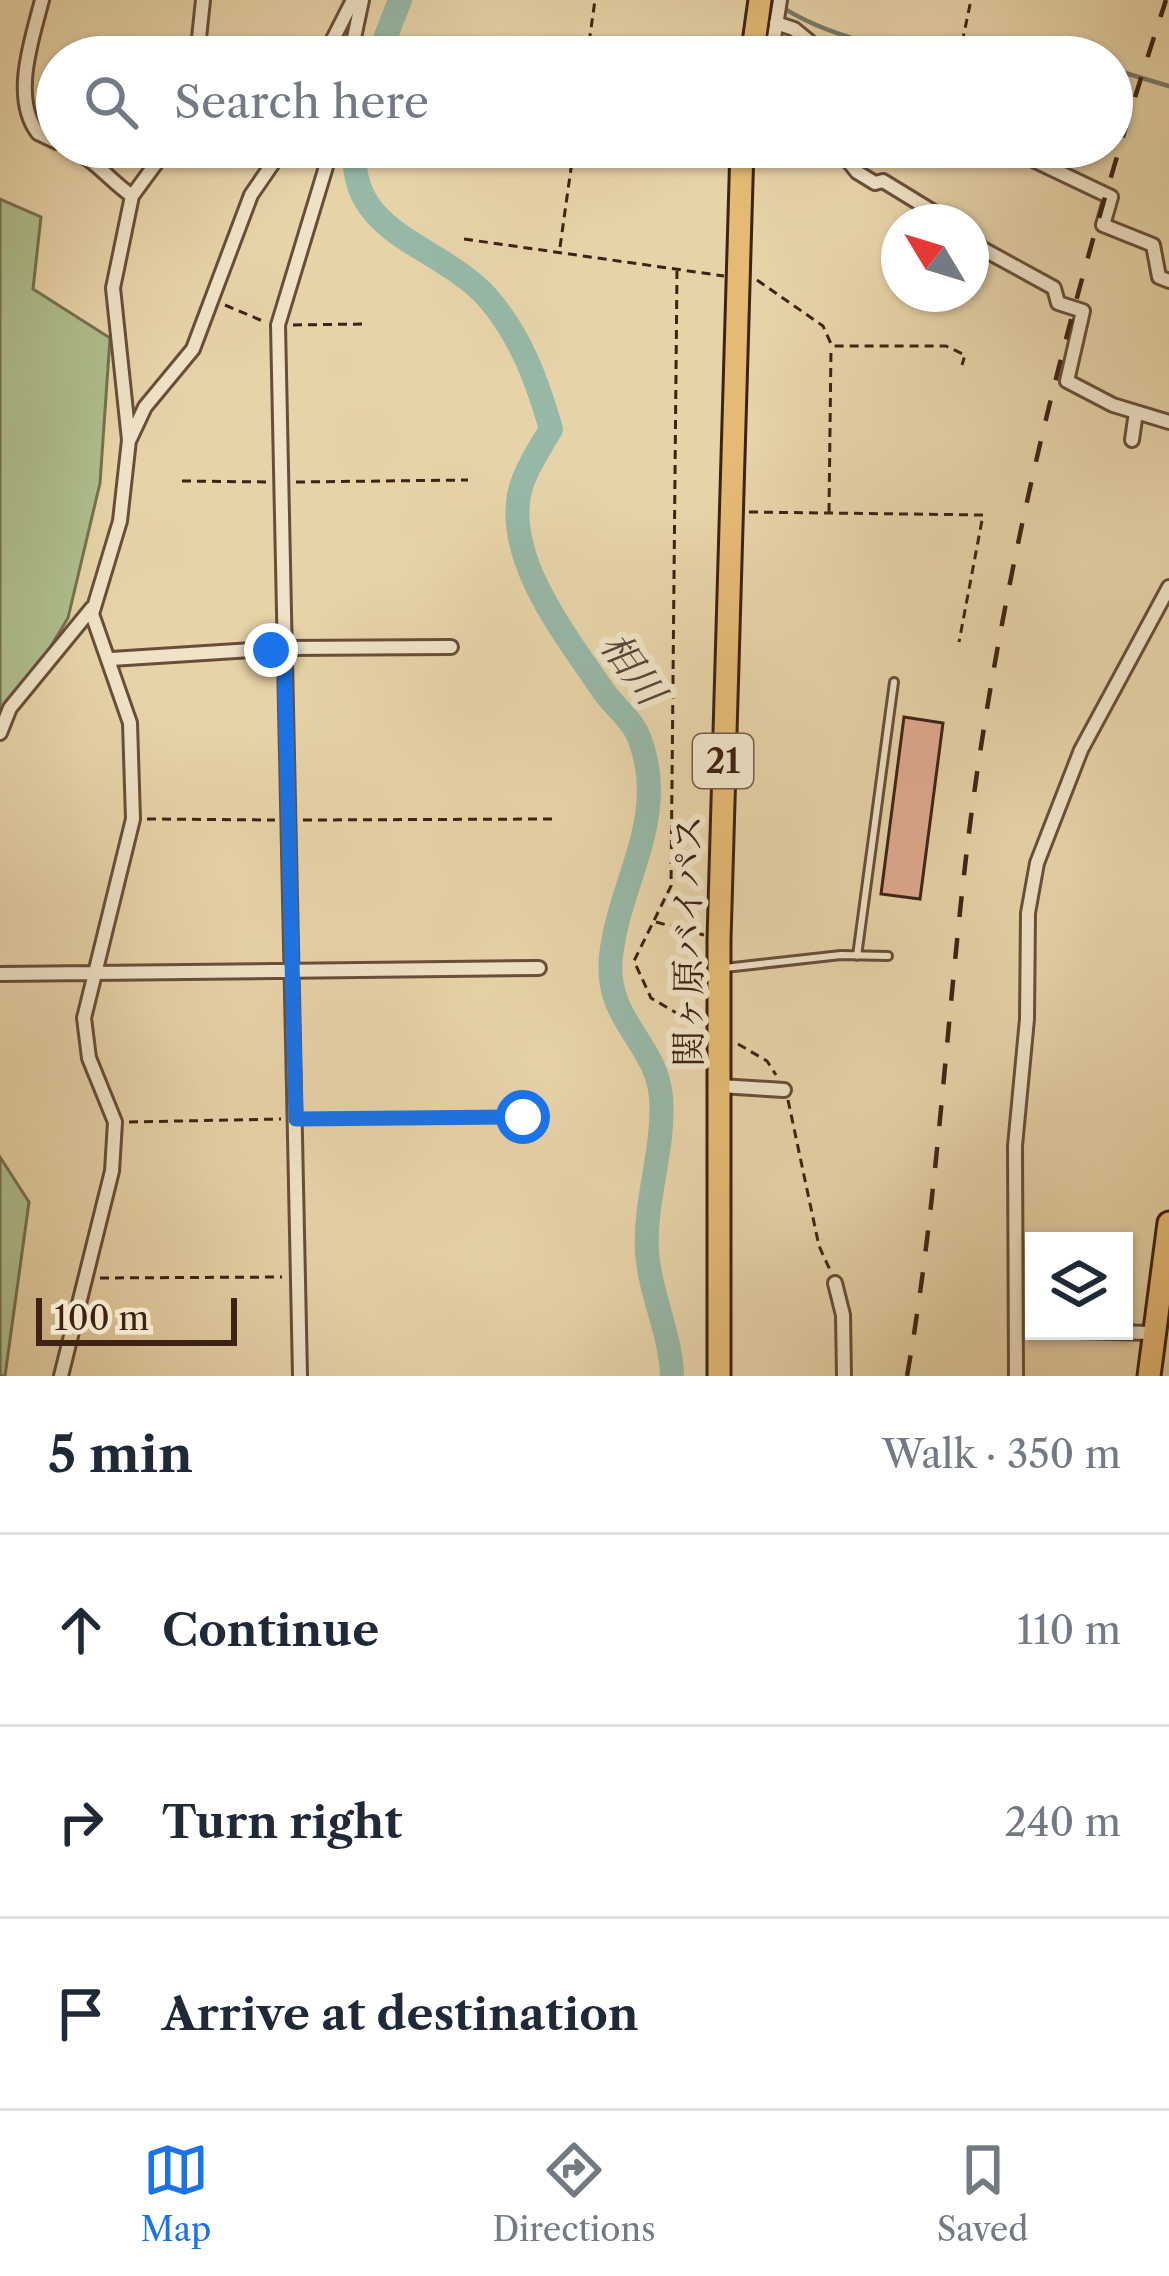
<!DOCTYPE html>
<meta charset="utf-8">
<style>
body{margin:0;font-family:"Libre Caslon Text","Noto Serif JP",serif;background:#f6f6f7;color:#1f2937}
.controls{position:absolute;right:36px;bottom:36px;display:grid;overflow:hidden;border-radius:0px;box-shadow:0 3px 9px #0004}
.controls button{width:108px;height:108px;display:grid;place-items:center;padding:0;border:0;border-bottom:3px solid #e0e1e3;background:#fff;color:#1f2937;font:60px sans-serif}
.compass{position:absolute;left:881px;top:204px;width:108px;height:108px;border-radius:50%;background:#fff;box-shadow:0 3px 9px #0004;rotate:308deg}
.scale{position:absolute;left:36px;bottom:30px;width:201px;box-sizing:border-box;padding-left:12px;border:6px solid #3e2214;border-top:0;font-size:33px;line-height:42px;white-space:nowrap;color:#3e2214;-webkit-text-stroke:9px #efe2c6;paint-order:stroke}
.stop{position:absolute;width:36px;height:36px;margin:-27px;border:9px solid #1a73e8;border-radius:50%;background:#fff}
.stop.end{background:#1a73e8;border-color:#fff;box-shadow:0 3px 12px #0008}
.list{margin:0;padding:0;list-style:none}
h2{display:flex;justify-content:space-between;align-items:center;height:156px;margin:0;padding:0 48px;font-size:51px}
h2 small{font-size:39px;font-weight:400;color:#747a83}
.list li{display:grid;grid-template-columns:78px 1fr auto;gap:36px;align-items:center;box-sizing:border-box;height:192px;padding:0 48px;border-top:3px solid #e0e1e3}
.list b{display:block;font-size:45px;white-space:nowrap}
.list em{font-size:39px;font-style:normal;color:#747a83}
.icon{flex:none;width:66px;height:66px;fill:none;stroke:currentColor;stroke-width:2;stroke-linecap:round;stroke-linejoin:round}
.map{position:relative;flex:none;width:1169px;height:1376px;overflow:hidden}
.search{position:absolute;background:#fff;box-shadow:0 3px 9px #0004;left:36px;right:36px;top:36px;height:132px;display:flex;align-items:center;gap:30px;box-sizing:border-box;padding:0 42px;border-radius:66px;color:#747a83;font-size:45px}
.sheet{height:732px;background:#fff}
nav{display:flex;justify-content:space-around;align-items:center;box-sizing:border-box;height:168px;border-top:3px solid #e0e1e3;background:#fff;font-size:33px;color:#747a83}
nav a{display:grid;justify-items:center;gap:6px}
nav .on{color:#1a73e8}
.map>svg:first-child{display:block}
</style>
<div class="map">
<svg width="1169" height="1376" viewBox="0 0 1169 1376">
<rect width="100%" height="100%" fill="#e7d3a8"/>
<filter id="stains"><feTurbulence type="fractalNoise" baseFrequency=".00167" numOctaves="4"/><feColorMatrix values="0 0 0 0 .2 0 0 0 0 .09 0 0 0 0 .02 0 0 0 .5 -.17"/></filter>
<radialGradient id="worn" r=".72"><stop offset=".6" stop-color="#630" stop-opacity="0"/><stop offset="1" stop-color="#630" stop-opacity=".3"/></radialGradient>
<!-- green -->
<path fill="#afbe8d" stroke="#767050" stroke-width="3" d="M 0,199 L 41,217 L 33,289 L 110,338 L 100,483 L 68,618 L 0,730 Z
M 0,1157 L 29,1202 L 5,1376 L 0,1376 Z"/>
<g fill="none" stroke-linecap="round" stroke-linejoin="round">
<!-- stream -->
<path stroke="#737c6c" stroke-width="4.5" d="M 771,0 C 825,38 902,55 968,54 C 1003,53 1036,49 1071,57
M 1112,69 L 1169,86"/>
<!-- river -->
<path stroke="#97b8a7" stroke-width="24" d="M 378,57 L 400,0
M 355,147 C 347,235 439,244 487,297 C 521,336 537,381 551,429 C 539,450 524,471 519,495 C 507,564 568,638 604,692 C 614,706 632,720 638,735 C 671,815 620,878 611,956 C 604,1021 656,1041 661,1097 C 665,1149 644,1199 647,1252 C 650,1295 671,1334 672,1376"/>
</g>
<!-- building -->
<path fill="#e0aa90" stroke="#3e2214" stroke-width="3" d="M 904,717 L 943,723 L 920,899 L 881,894 Z"/>
<g fill="none" stroke-linecap="round" stroke-linejoin="round">
<defs>
<path id="service" d="M 857,956 L 894,682
M 725,968 L 841,955 L 888,956"/>
<path id="minor" d="M 42,0 C 32,39 11,98 38,133 L 57,142
M 776,23 L 794,29 L 828,57
M 197,57 L 203,0
M 324,57 L 353,0
M 350,57 L 362,0
M 771,57 L 780,0
M 68,147 C 95,159 108,179 132,196
M 837,147 L 857,172 L 875,183 L 883,181 L 950,222
M 1006,147 L 1111,197 L 1103,225 L 1153,245 L 1159,277 L 1169,281
M 971,233 L 981,248 L 1054,288 L 1058,303 L 1083,311 L 1067,381 L 1113,405 L 1169,422
M 130,439 L 145,407 L 193,349 L 251,195 L 284,147
M 1132,440 L 1136,412
M 111,659 L 284,648 L 451,647
M 0,733 L 10,708 L 92,608
M 0,974 L 539,968
M 720,1086 L 784,1090
M 835,1283 L 843,1315 L 844,1376
M 1075,1331 L 1151,1333
M 61,1376 L 112,1171 L 115,1122 L 89,1058 L 84,1018 L 133,819 L 130,723 L 92,614 L 120,521 L 129,440 L 113,288 L 132,196 L 168,147
M 300,1376 L 278,325 L 332,147
M 1016,1376 L 1015,1146 L 1027,1019 L 1028,913 L 1037,863 L 1081,750 L 1169,587"/>
<path id="trunk" d="M 752,57 L 760,0
M 719,1376 L 719,940 L 742,147
M 1149,1376 L 1169,1223"/>
</defs>
<!-- service casing -->
<use href="#service" stroke="#684e39" stroke-width="12"/>
<!-- minor casing -->
<use href="#minor" stroke="#684e39" stroke-width="18"/>
<!-- trunk casing -->
<use href="#trunk" stroke="#3e2214" stroke-width="27"/>
<!-- path -->
<path stroke="#3e2214" stroke-width="3" stroke-dasharray="9 6" stroke-linecap="butt" d="M 587,57 L 595,0
M 959,57 L 971,0
M 464,239 L 724,276
M 560,247 L 574,147
M 677,270 L 671,886 L 634,961 L 651,998 L 685,1018
M 757,280 L 823,326 L 832,346 L 946,346 L 965,355 L 962,365
M 225,305 L 265,322
M 293,325 L 363,324
M 182,481 L 268,482
M 296,482 L 468,480
M 749,512 L 983,515 L 959,642
M 829,512 L 831,348
M 147,819 L 275,820
M 303,820 L 552,819
M 656,922 L 704,935
M 738,1044 L 767,1061 L 776,1075
M 788,1100 L 819,1246 L 830,1270
M 309,1119 L 523,1117
M 129,1122 L 281,1119
M 100,1278 L 282,1277"/>
<!-- service -->
<use href="#service" stroke="#efe2c6" stroke-width="6"/>
<!-- minor -->
<use href="#minor" stroke="#efe2c6" stroke-width="12"/>
<!-- trunk -->
<use href="#trunk" stroke="#e4ba74" stroke-width="21"/>
<!-- rail -->
<path stroke="#3e2214" stroke-width="4.5" stroke-dasharray="21 21" stroke-linecap="butt" d="M 907,1376 C 942,1177 948,973 977,773 C 1016,508 1083,254 1166,0"/>
</g>
<g fill="none" stroke-linecap="round" stroke-linejoin="round">
<!-- route -->
<path stroke="#1a73e8" stroke-width="15" d="M 271,650 L 284,647 L 296,1119 L 523,1117"/>
</g>
<g text-anchor="middle" dominant-baseline="central" stroke-width="12" stroke-linejoin="round" paint-order="stroke">
<!-- shield labels -->
<rect fill="#efe2c6" stroke="#735c49" stroke-width="3" x="693" y="734" width="60" height="54" rx="9"/>
<g font-size="33" font-weight="bold" fill="#3e2214">
<text x="723" y="761">21</text>
</g>
<!-- street labels -->
<g font-size="36" fill="#3e2214" stroke="#efe2c6">
<text transform="translate(688 941) rotate(-90)">関ヶ原バイパス</text>
</g>
<!-- water labels -->
<g font-size="39" font-style="italic" fill="#544839" stroke="#efe2c6">
<text transform="translate(633 668) rotate(54)">相川</text>
</g>
</g>
<rect width="100%" height="100%" filter="url(#stains)"/>
<rect width="100%" height="100%" fill="url(#worn)"/>
</svg>
<div class="controls">
<button><svg class="icon" aria-label="layers" viewBox="0 0 24 24"><path d="M12 4l9 5-9 5-9-5zM3 14l9 5 9-5"/></svg></button>
</div>
<svg class="compass" viewBox="-18 -18 36 36"><path d="M0-13l5 13h-10z" fill="#e53935"/><path d="M0 13l5-13h-10z" fill="#747a83"/></svg>
<div class="scale">100 m</div>
<div class="stop" style="left:523px;top:1117px"></div>
<div class="stop end" style="left:271px;top:650px"></div>
<div class="search"><svg class="icon" aria-label="search" viewBox="0 0 24 24"><circle cx="10" cy="10" r="6"/><path d="M15 15l6 6"/></svg>Search here</div>
</div>
<section class="sheet">
<h2>5 min<small>Walk · 350 m</small></h2>
<ul class="list">
<li><svg class="icon" aria-label="ahead" viewBox="0 0 24 24"><path d="M12 20V5M6 11l6-6 6 6"/></svg><div><b>Continue</b></div><em>110 m</em></li>
<li><svg class="icon" aria-label="right" viewBox="0 0 24 24"><path d="M7 20v-9h11M14 6l5 5-5 5"/></svg><div><b>Turn right</b></div><em>240 m</em></li>
<li><svg class="icon" aria-label="arrive" viewBox="0 0 24 24"><path d="M6 21V4h12l-3 4 3 4H6"/></svg><div><b>Arrive at destination</b></div></li>
</ul>
</section>
<nav>
<a class="on"><svg class="icon" aria-label="map" viewBox="0 0 24 24"><path d="M3 6l6-2 6 2 6-2v14l-6 2-6-2-6 2zM9 4v14M15 6v14"/></svg>Map</a>
<a><svg class="icon" aria-label="directions" viewBox="0 0 24 24"><path d="M12 3l9 9-9 9-9-9zM9 14v-3h6M13 9l2 2-2 2"/></svg>Directions</a>
<a><svg class="icon" aria-label="saved" viewBox="0 0 24 24"><path d="M7 4h10v16l-5-4-5 4z"/></svg>Saved</a>
</nav>
